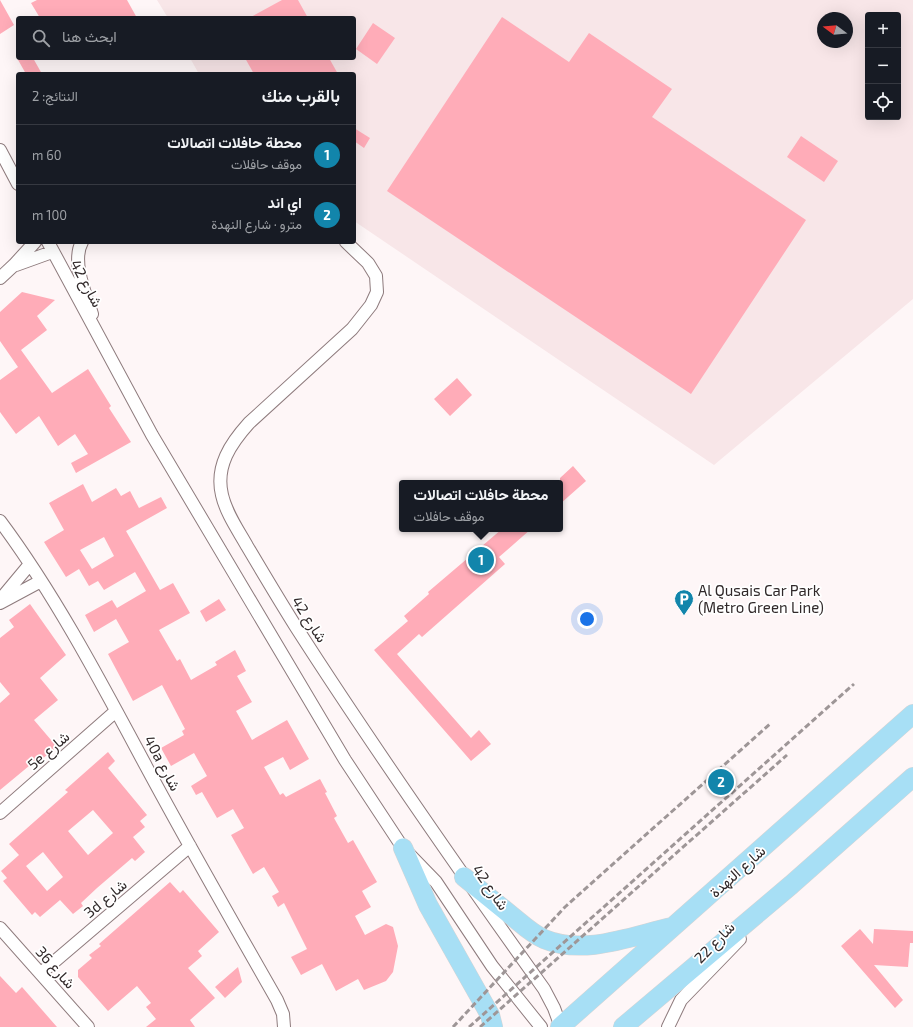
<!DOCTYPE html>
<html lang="ar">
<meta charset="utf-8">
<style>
body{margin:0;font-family:"Exo 2",Vazirmatn,sans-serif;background:#20242c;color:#f1f3f6;direction:rtl}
.controls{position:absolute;right:12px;top:12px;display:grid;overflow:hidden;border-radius:4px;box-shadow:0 4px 16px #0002}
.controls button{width:36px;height:36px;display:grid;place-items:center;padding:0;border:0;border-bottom:1px solid #363941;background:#171b24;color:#f1f3f6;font:20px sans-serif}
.compass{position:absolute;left:817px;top:12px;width:36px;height:36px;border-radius:50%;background:#171b24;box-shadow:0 4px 16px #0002;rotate:286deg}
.you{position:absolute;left:587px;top:619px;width:14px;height:14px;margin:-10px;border:3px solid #fff;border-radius:50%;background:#1a73e8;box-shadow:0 0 0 6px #1a73e833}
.badge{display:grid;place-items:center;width:26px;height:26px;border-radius:50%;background:#1285ab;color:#fff;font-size:13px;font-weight:700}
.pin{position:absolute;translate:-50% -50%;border:2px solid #fff;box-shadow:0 1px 4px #0006}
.popup{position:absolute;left:399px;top:480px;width:164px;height:52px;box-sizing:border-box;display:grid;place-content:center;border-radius:4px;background:#171b24;filter:drop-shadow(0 1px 3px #0005);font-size:13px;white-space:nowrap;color:#9ea1a6}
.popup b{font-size:15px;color:#f1f3f6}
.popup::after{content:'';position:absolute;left:50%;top:100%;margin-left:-8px;border:8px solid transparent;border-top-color:#171b24}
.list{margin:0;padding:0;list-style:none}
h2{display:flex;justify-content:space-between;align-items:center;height:52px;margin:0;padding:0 16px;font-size:17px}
h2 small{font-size:13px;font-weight:400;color:#9ea1a6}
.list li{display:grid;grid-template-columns:26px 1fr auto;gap:12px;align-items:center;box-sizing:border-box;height:60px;padding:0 16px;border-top:1px solid #363941}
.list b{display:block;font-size:15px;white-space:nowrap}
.list p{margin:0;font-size:13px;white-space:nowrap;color:#9ea1a6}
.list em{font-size:13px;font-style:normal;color:#9ea1a6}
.icon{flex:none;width:22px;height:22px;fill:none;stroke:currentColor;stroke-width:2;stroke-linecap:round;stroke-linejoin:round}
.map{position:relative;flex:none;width:913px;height:1027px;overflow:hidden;direction:ltr}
.search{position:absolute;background:#171b24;box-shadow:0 4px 16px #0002;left:16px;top:16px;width:340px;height:44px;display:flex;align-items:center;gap:10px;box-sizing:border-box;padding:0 14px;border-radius:4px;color:#9ea1a6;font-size:15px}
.panel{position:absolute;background:#171b24;box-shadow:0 4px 16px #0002;left:16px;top:72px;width:340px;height:172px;border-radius:4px;direction:rtl}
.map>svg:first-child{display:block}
</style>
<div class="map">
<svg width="913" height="1027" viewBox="0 0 913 1027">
<rect width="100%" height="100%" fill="#fef6f7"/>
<!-- built -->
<path fill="#f8e6e8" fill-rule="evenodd" d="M 157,0 L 913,0 L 913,299 L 714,465 L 354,221 L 354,74 L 199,74 L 190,58 L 354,58 L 354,18 L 168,18 ZM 868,15 L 898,15 L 898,117 L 868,117 ZM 823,18 L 847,18 L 847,42 L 823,42 Z"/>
<!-- building -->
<path fill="#ffacb8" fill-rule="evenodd" d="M 0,0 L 14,25 L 0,34 Z
M 37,0 L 127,0 L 137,18 L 40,18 L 31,3 Z
M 282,0 L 298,0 L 308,18 L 249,18 Z
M 502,17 L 569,62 L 589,33 L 672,89 L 652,117 L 806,220 L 691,394 L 387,191 Z
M 373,23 L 395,38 L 377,64 L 356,49 Z
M 17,58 L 33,58 L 42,74 L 26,74 Z
M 245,58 L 329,58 L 338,74 L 254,74 Z
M 354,128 L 370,138 L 364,148 L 354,141 Z
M 801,136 L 838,161 L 824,182 L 787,157 Z
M 22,292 L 55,300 L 37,316 L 47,330 L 21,350 L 52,393 L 88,369 L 111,406 L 109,408 L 131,442 L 76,473 L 71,463 L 88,454 L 75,434 L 58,446 L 39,416 L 16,434 L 0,412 L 0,380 L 18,367 L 0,341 L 0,312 Z
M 457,378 L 472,395 L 450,416 L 434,399 Z
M 573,466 L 586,481 L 560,504 L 560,478 Z
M 83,484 L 92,502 L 116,488 L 121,496 L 130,491 L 139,508 L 161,497 L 167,508 L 126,531 L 160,590 L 173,583 L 190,613 L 159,630 L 177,661 L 180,659 L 191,680 L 217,665 L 215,662 L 235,650 L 246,671 L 237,676 L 252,702 L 236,711 L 252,740 L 287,720 L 309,759 L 290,770 L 283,757 L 264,767 L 280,795 L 283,793 L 286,797 L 320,779 L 327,792 L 325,793 L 337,816 L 334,818 L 348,843 L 353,840 L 377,882 L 362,891 L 371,907 L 355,916 L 365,935 L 386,924 L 393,927 L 398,946 L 393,972 L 386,981 L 364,990 L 358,979 L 336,991 L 322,964 L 301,975 L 291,957 L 307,949 L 284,903 L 278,907 L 272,896 L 279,892 L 264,867 L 253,874 L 231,835 L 244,828 L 233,809 L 217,818 L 202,792 L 196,795 L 191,786 L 207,776 L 194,753 L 171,766 L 161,748 L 184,735 L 182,731 L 185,729 L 162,685 L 133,701 L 108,654 L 129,642 L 116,619 L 94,632 L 85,615 L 112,600 L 117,608 L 146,591 L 135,572 L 104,590 L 98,581 L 89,586 L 79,569 L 66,577 L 44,542 L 64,530 L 49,503 ZM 104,537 L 114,556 L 92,569 L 80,550 Z
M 502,529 L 531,529 L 499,557 L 505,564 L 422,637 L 419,634 L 397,654 L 471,738 L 479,730 L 491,744 L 471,761 L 374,650 L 408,621 L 404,616 L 429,594 L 428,592 Z
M 219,599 L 226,610 L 206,622 L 200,611 Z
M 30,604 L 66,655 L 40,678 L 58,700 L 34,720 L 57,747 L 37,763 L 35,761 L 0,790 L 0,703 L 10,694 L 0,682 L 0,638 L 14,627 L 9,620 Z
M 108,752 L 115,761 L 108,768 L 147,815 L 140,821 L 145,827 L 133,837 L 145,852 L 135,861 L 132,858 L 97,888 L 81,903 L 83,906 L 73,914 L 60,900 L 40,917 L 35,912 L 32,915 L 3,881 L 7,878 L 1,871 L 19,855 L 9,844 L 68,792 L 65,790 ZM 93,810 L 113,833 L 88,855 L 68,831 ZM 43,852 L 63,877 L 47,891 L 26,866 Z
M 170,882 L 180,893 L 183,890 L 219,932 L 198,951 L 202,956 L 188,968 L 215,998 L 190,1020 L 195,1027 L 146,1027 L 156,1019 L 146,1007 L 151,1003 L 137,986 L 108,1011 L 78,977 L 78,970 L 92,958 L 89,955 L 101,946 L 99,944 Z
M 860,929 L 873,944 L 874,929 L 913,931 L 913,943 L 910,943 L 908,967 L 874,965 L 903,1000 L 895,1008 L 841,946 Z
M 238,967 L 242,982 L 225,998 L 215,987 Z
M 0,976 L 16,993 L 22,987 L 57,1027 L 0,1027 Z"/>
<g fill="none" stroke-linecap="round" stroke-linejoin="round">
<defs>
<path id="street" d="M 0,150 L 18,184
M 48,242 L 152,435 L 345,760 L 403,848 L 436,882 L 492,966 L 541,1027
M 82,242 C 71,261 86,295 92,314
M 346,242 L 368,263 L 376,276 L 377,292 L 371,305 L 352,329 L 249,423 C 231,443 215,466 222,495 C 226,513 238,530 247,546 C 263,573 279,600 296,627 C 375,750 459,870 544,989 L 554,1008 L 561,1027
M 16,265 L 52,252
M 0,278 L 14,265 L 35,242
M 0,521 C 56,596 103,686 147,768 C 189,846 233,923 277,1000 L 283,1014 L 284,1027
M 0,600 L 30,564
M 0,603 L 41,581
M 0,813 L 116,711
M 0,928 L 88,1027
M 41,973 L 190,846
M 668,1027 L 681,1000 L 740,939"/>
<path id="primary" d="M 403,848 L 428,905 L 490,1015 L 493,1027
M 464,877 C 480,890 496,903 512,916 C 522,924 531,933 544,939 C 584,956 632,936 672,927
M 560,1027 L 913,714
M 623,1027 L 791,885 L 913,777"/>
</defs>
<!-- street casing -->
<use href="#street" stroke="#8e7b7d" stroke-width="14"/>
<!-- primary casing -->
<use href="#primary" stroke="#d6d4d4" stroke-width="20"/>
<!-- street -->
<use href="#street" stroke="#fff" stroke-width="12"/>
<!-- primary -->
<use href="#primary" stroke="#a7dff5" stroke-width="19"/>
<!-- rail -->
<path stroke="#9e9697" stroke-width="3" stroke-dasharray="6 3" stroke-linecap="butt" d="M 453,1027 L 565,907 L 771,723
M 469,1027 L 854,684
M 480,1027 L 787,755"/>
</g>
<!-- icons -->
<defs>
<symbol id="parking-pin" viewBox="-11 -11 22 30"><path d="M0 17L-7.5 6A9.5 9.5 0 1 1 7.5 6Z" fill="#1285ab" stroke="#fff"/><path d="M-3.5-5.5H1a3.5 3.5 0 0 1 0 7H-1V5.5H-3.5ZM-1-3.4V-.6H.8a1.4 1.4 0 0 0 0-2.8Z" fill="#fff"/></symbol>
</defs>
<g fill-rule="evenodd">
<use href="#parking-pin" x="673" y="588" width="22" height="30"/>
</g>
<g text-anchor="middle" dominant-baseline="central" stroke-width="3.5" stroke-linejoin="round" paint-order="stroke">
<!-- street labels -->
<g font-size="15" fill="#31292a" stroke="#fff">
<text transform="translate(87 283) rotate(62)">شارع 42</text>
<text transform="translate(310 619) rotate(57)">شارع 42</text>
<text transform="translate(48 750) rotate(-41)">5e شارع</text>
<text transform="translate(163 763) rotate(62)">40a شارع</text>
<text transform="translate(737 871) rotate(-42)">شارع النهدة</text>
<text transform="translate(491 887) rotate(55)">شارع 42</text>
<text transform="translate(105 898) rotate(-40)">3d شارع</text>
<text transform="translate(714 942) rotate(-46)">شارع 22</text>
<text transform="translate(56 967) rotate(48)">شارع 36</text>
</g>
<!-- poi labels -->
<g font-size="15" fill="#31292a" stroke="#fff" text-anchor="start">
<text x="698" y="590">Al Qusais Car Park<tspan x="698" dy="17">(Metro Green Line)</tspan></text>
</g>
</g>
</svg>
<div class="controls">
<button>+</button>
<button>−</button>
<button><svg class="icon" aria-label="locate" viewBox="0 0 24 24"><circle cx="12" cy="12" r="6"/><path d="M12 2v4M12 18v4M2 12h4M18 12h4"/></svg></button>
</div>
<svg class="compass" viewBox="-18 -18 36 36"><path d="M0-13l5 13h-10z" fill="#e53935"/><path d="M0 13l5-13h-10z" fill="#9ea1a6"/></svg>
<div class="you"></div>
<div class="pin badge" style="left:481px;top:560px">1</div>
<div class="popup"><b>محطة حافلات اتصالات</b>موقف حافلات</div>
<div class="pin badge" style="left:721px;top:782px">2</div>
<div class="search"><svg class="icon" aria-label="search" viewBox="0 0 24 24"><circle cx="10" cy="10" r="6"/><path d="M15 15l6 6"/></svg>ابحث هنا</div>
<section class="panel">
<h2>بالقرب منك<small>النتائج: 2</small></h2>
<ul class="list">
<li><span class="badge">1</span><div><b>محطة حافلات اتصالات</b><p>موقف حافلات</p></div><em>60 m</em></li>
<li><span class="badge">2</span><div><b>اي اند</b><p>مترو · شارع النهدة</p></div><em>100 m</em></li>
</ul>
</section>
</div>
